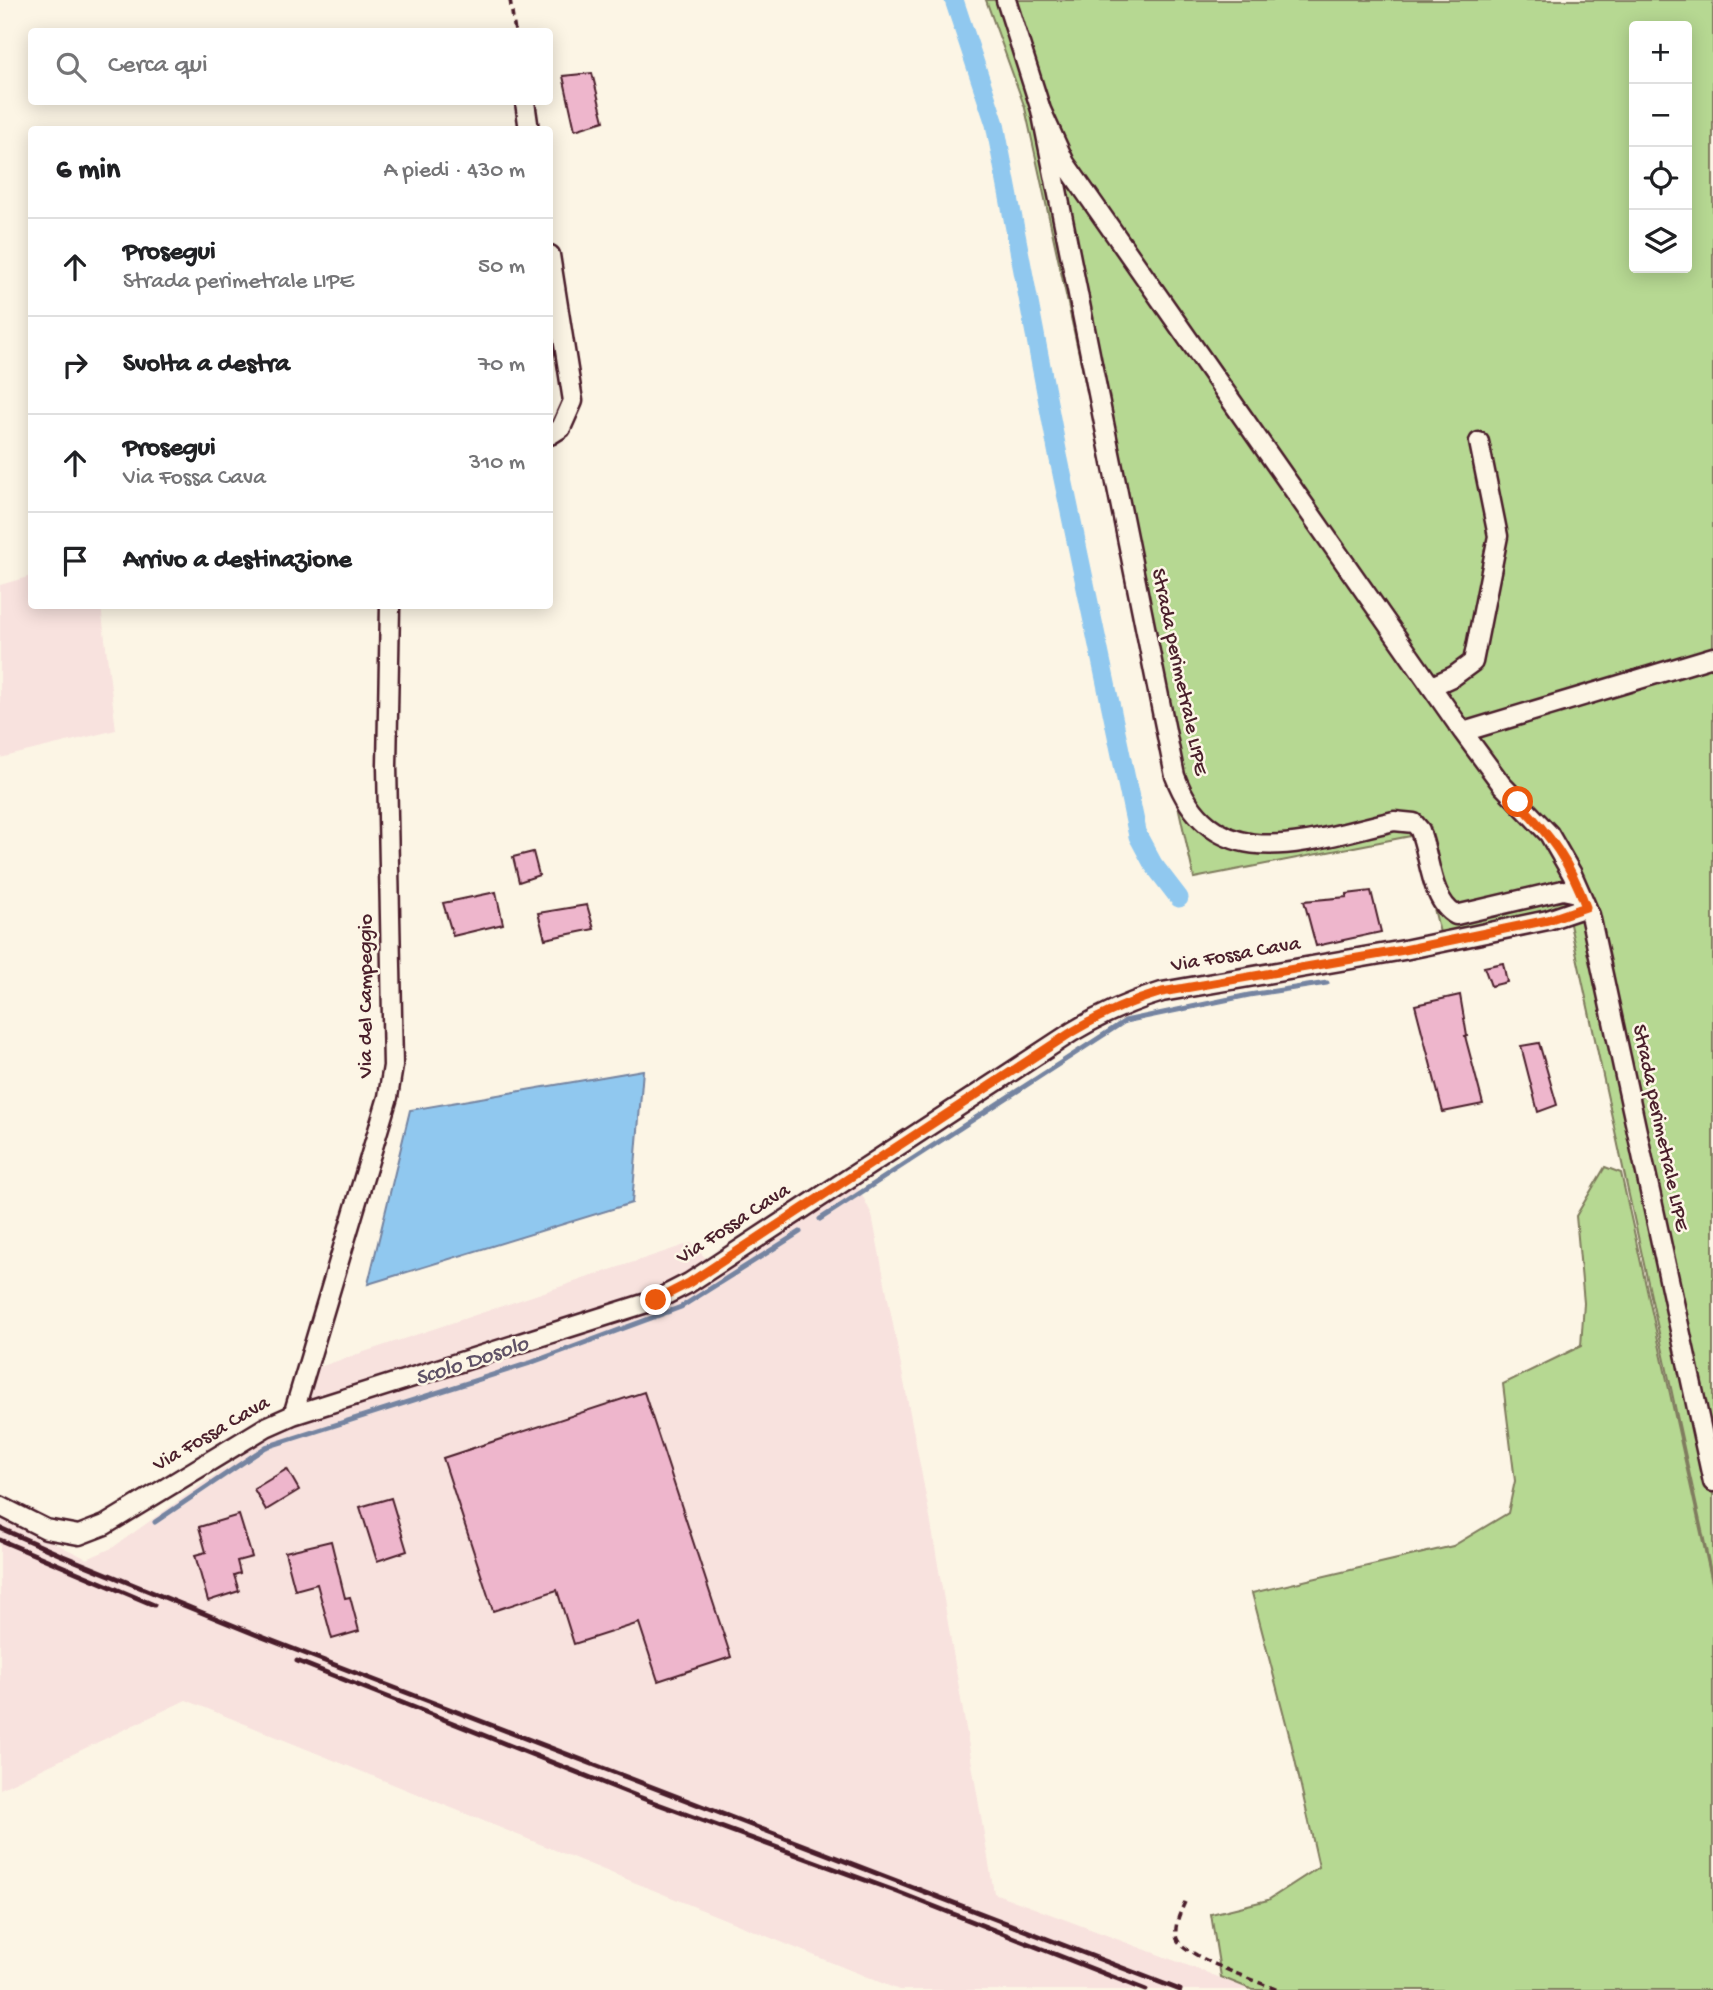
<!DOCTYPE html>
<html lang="it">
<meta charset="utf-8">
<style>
body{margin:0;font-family:"Gochi Hand",sans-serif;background:#f6f6f6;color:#202124}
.controls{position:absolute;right:21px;top:21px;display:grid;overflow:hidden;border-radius:7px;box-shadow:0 4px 18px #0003}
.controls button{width:63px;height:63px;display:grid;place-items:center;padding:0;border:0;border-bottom:2px solid #e0e0e0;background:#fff;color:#202124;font:35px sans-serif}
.stop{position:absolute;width:21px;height:21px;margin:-16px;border:5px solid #ea580c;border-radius:50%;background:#fff}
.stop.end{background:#ea580c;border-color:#fff;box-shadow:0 2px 7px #0008}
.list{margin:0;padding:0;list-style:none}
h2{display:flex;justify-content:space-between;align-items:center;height:91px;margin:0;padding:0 28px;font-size:30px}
h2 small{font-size:23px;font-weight:400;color:#757577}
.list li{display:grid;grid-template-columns:46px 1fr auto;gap:21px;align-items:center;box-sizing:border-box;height:98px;padding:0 28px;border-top:2px solid #e0e0e0}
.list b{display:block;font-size:26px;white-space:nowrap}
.list p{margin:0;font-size:23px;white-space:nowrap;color:#757577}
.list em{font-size:23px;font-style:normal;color:#757577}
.icon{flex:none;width:38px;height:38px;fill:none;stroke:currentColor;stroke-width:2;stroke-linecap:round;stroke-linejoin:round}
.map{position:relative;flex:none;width:1713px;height:1990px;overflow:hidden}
.search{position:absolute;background:#fff;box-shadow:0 4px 18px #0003;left:28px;top:28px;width:525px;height:77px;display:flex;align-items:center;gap:18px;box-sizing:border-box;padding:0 24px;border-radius:7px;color:#757577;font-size:26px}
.panel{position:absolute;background:#fff;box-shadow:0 4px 18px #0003;left:28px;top:126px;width:525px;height:483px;border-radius:7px}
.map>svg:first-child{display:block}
</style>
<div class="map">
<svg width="1713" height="1990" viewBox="0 0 1713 1990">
<rect width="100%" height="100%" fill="#fcf5e5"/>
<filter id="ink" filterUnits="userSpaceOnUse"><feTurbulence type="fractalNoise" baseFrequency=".0143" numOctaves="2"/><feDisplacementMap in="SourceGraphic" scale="14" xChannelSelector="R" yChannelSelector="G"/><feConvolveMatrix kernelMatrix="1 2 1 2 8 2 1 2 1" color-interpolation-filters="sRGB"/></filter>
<g filter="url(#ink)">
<!-- built -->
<path fill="#f8e2de" d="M 31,576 L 32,606 L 101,606 L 116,730 L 0,758 L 0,585 Z
M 856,1183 L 872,1215 L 929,1512 L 994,1893 L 1253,1990 L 899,1990 L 186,1700 L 0,1789 L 0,1516 L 87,1559 L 112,1548 L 264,1440 L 262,1423 L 285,1409 L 307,1385 L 310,1370 L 691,1243 L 720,1273 Z"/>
<!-- green -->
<path fill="#b6d892" stroke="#807c5e" stroke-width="2" fill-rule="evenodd" d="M 986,0 L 1713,0 L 1713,1581 L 1566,906 L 1440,933 L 1416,835 L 1194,878 L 1025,108 ZM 1634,26 L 1687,26 L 1687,268 L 1634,268 Z
M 1605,1167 L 1621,1173 L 1713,1587 L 1713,1990 L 1253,1990 L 1221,1977 L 1211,1914 L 1268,1900 L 1319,1867 L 1291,1742 L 1252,1593 L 1453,1546 L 1508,1513 L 1515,1481 L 1503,1384 L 1581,1346 L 1584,1303 L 1576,1216 Z"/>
<!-- water -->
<path fill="#90c8ef" stroke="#7484a1" stroke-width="2" d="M 643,1070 L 632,1203 L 368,1284 L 410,1110 Z"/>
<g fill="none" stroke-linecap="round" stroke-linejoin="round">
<!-- stream -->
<path stroke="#7484a1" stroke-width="5" d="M 820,1219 L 1125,1021 L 1249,995 L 1327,983
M 155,1522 L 266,1447 L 530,1363 L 681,1307 L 800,1232"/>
<!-- canal -->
<path stroke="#90c8ef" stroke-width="19" d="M 954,0 L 995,124 L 1058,455 L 1138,836 L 1153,864 L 1179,898"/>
</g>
<!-- building -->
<path fill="#eeb6cc" stroke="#4a1f2b" stroke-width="2" d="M 592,73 L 604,121 L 575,130 L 563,76 Z
M 533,852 L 539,875 L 519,882 L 513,857 Z
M 1371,891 L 1381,932 L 1316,946 L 1304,901 L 1347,897 L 1347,894 Z
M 496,892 L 503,924 L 453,936 L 443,903 Z
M 587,905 L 594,929 L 545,939 L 538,913 Z
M 1503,963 L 1507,982 L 1491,986 L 1484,967 Z
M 1460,995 L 1467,1036 L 1465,1036 L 1483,1104 L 1443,1112 L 1415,1005 Z
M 1539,1043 L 1557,1105 L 1538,1112 L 1521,1046 Z
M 644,1392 L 731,1657 L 658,1681 L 639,1623 L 574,1644 L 557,1590 L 493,1611 L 443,1458 Z
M 287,1469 L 299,1490 L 266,1510 L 254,1489 Z
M 391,1498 L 407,1551 L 377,1561 L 360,1507 Z
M 239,1515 L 252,1557 L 237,1561 L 240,1573 L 234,1575 L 239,1591 L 208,1601 L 195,1555 L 206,1552 L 199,1527 Z
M 331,1541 L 345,1598 L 350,1597 L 359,1631 L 332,1639 L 317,1584 L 295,1590 L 285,1552 Z"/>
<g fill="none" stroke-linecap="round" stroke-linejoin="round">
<defs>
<path id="minor" d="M 1006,0 L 1041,110 L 1065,163 L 1463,732
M 525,102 L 529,130
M 550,255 L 573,401 L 561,428 L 550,435
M 1713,657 L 1463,732 L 1502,785 L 1549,834 L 1572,874 L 1590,915 L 1713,1482
M 1432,686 L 1454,676 L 1473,662 L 1498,536 L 1479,442
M 293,1415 L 388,1097 L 393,1066 L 387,766 L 390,606
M 0,1506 L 46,1529 L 79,1535 L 105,1525 L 266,1427 L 293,1415 L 656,1300 L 689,1283 L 1072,1032 C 1102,1014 1128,1002 1162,992 L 1404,950 L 1548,920 L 1586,907 L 1577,893 L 1563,890 L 1456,915 C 1433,903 1430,863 1423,840 L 1420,830 L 1414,823 L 1394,821 C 1311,839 1215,881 1175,776 L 1041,110"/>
</defs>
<!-- minor casing -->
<use href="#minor" stroke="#4a1f2b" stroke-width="23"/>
<!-- path -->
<path stroke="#4a1f2b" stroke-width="3.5" stroke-dasharray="7 5" stroke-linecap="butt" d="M 510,0 L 515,32
M 1185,1902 C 1180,1913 1173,1927 1177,1939 C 1184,1956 1259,1982 1278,1990"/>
<!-- minor -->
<use href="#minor" stroke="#fcf5e5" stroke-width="18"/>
<!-- rail -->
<path stroke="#4a1f2b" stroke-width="5" d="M 0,1528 L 63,1556 L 257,1635 L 1180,1990
M 0,1540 L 154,1605
M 297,1661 L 639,1797 L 895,1891 L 1146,1990"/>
</g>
</g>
<g fill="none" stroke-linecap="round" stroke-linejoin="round" filter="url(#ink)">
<!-- route -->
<path stroke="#ea580c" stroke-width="9" d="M 656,1300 L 689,1283 L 1072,1032 C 1102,1014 1128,1002 1162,992 L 1404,950 L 1548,920 L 1586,907 C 1570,862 1550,835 1518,802"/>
</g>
<g text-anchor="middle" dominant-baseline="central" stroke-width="5" stroke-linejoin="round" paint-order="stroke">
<!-- street labels -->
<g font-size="21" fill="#4a1f2b" stroke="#fcf5e5">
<text transform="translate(1178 672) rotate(78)">Strada perimetrale LIPE</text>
<text transform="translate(1236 956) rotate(-10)">Via Fossa Cava</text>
<text transform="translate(367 996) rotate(-90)">Via del Campeggio</text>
<text transform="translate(1659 1128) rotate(78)">Strada perimetrale LIPE</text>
<text transform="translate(734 1225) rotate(-33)">Via Fossa Cava</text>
<text transform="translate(212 1435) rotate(-30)">Via Fossa Cava</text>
</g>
<!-- water labels -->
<g font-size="23" font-style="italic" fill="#5f5266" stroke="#fcf5e5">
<text transform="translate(472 1362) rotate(-18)">Scolo Dosolo</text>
</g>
</g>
</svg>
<div class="controls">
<button>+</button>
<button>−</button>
<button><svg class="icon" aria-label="locate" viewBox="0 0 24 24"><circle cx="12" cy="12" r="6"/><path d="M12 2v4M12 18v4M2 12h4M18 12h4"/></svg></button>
<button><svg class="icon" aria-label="layers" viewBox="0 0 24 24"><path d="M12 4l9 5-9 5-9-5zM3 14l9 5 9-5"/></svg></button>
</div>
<div class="stop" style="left:1518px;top:802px"></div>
<div class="stop end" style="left:656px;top:1300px"></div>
<div class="search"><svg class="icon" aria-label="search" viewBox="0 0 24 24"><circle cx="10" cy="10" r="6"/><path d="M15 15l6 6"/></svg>Cerca qui</div>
<section class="panel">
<h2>6 min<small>A piedi · 430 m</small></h2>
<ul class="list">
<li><svg class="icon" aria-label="ahead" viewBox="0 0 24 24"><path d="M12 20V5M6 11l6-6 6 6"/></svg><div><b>Prosegui</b><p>Strada perimetrale LIPE</p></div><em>50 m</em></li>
<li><svg class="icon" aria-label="right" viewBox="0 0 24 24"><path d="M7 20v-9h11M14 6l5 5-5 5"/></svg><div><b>Svolta a destra</b></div><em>70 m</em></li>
<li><svg class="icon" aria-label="ahead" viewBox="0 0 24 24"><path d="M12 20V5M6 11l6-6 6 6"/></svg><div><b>Prosegui</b><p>Via Fossa Cava</p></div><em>310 m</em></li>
<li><svg class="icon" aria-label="arrive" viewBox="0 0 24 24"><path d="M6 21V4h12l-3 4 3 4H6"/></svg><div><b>Arrivo a destinazione</b></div></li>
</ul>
</section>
</div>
